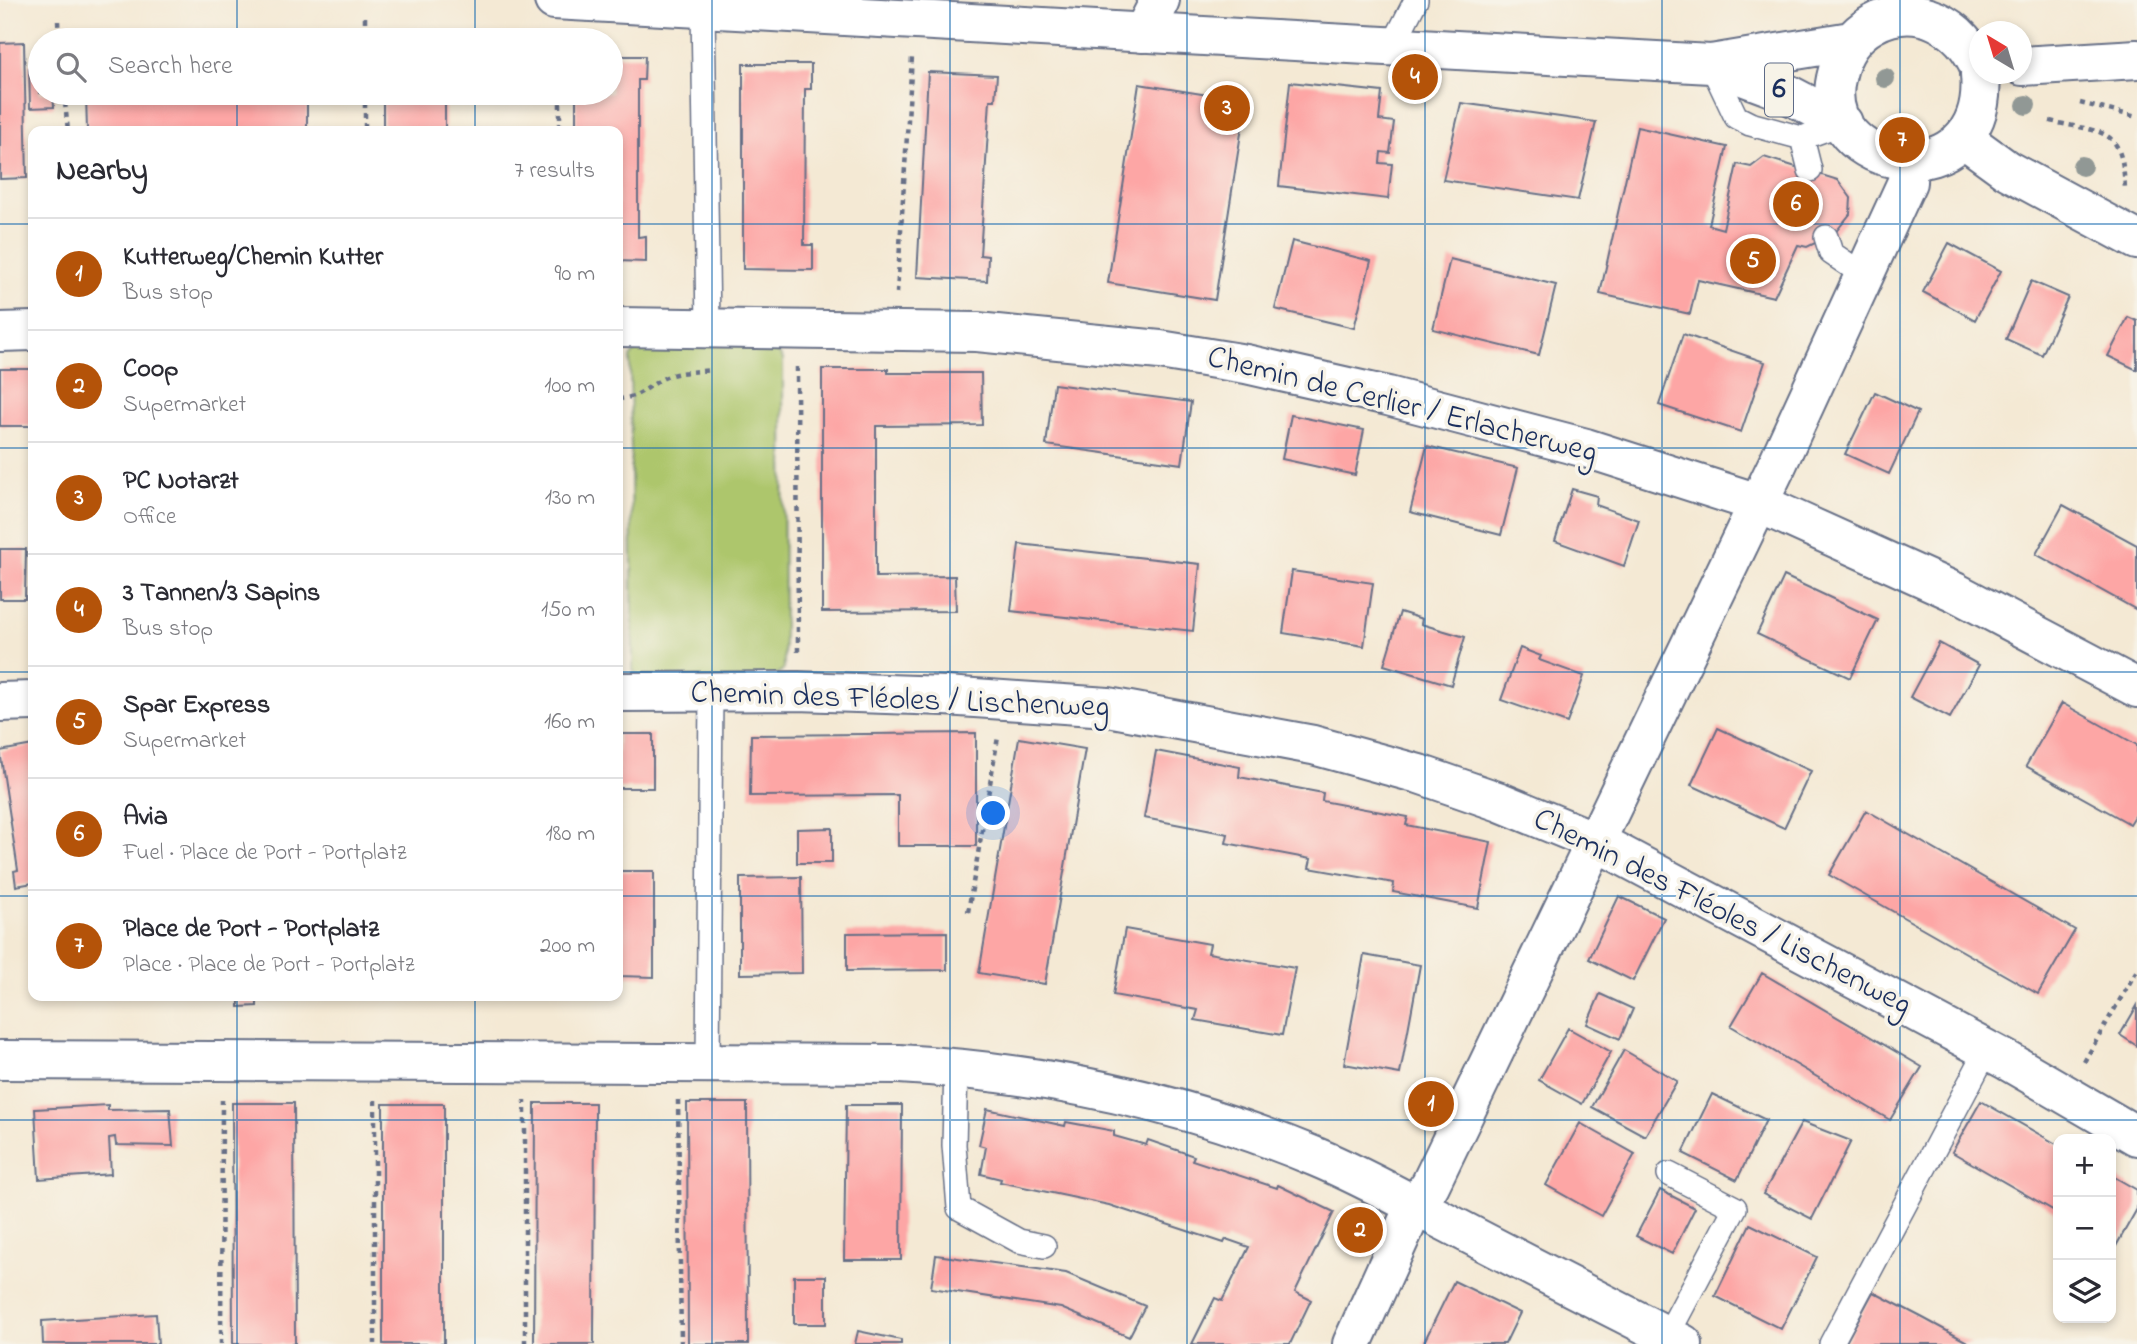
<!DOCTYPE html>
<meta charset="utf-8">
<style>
body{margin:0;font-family:"Indie Flower",sans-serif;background:#f2f2f3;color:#2b2b33}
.controls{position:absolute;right:21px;bottom:21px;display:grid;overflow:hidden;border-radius:14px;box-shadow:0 4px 10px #0003}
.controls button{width:63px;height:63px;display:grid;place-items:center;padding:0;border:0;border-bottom:2px solid #e1e1e2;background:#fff;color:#2b2b33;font:35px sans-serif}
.compass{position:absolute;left:1969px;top:21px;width:63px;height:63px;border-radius:50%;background:#fff;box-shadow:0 4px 10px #0003;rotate:322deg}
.you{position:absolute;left:994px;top:814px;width:24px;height:24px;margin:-18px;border:5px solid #fff;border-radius:50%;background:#1a73e8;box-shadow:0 0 0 10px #1a73e833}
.badge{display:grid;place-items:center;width:46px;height:46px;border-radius:50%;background:#b45309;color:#fff;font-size:23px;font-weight:700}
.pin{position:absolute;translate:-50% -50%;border:4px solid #fff;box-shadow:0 2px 7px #0006}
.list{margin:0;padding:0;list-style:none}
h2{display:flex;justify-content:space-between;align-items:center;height:91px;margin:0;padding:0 28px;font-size:30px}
h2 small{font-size:23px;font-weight:400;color:#7c7c81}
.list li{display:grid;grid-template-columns:46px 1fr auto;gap:21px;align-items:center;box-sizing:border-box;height:112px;padding:0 28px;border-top:2px solid #e1e1e2}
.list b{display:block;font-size:26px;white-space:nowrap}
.list p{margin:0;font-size:23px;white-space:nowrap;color:#7c7c81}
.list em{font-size:23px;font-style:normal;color:#7c7c81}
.icon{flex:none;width:38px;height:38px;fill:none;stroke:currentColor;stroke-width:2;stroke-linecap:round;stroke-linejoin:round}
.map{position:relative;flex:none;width:2137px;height:1344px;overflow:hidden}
.search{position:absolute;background:#fff;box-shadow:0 4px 10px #0003;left:28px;top:28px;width:595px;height:77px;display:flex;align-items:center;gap:18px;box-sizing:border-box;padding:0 24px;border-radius:38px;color:#7c7c81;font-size:26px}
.panel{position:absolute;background:#fff;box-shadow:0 4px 10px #0003;left:28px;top:126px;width:595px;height:875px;border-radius:14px}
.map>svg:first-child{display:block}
</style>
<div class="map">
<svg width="2137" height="1344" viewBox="0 0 2137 1344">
<rect width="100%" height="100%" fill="#f7f3e8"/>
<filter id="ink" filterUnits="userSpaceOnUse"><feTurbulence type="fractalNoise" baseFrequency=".0143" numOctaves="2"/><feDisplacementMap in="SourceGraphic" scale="14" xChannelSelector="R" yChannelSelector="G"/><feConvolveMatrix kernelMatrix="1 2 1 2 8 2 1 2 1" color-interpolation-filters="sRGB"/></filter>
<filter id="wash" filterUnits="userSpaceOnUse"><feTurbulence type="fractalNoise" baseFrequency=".00686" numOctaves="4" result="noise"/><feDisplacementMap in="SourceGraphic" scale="28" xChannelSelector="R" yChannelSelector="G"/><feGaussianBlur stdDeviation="1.57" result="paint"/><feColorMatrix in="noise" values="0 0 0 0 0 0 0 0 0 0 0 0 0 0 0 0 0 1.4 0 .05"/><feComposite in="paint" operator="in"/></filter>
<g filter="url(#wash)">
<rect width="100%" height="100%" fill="#f4e9d4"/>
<!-- green -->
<path fill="#adc66c" stroke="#647a65" stroke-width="2" d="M 773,345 L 783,359 L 784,669 L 771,679 L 640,679 L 633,670 L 630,357 L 640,346 Z"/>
<g id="blocks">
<!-- building -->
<path fill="#fda6a5" d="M 24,42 L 27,178 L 0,179 L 0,43 Z
M 611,56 L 645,56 L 644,80 L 638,80 L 638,237 L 646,236 L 646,262 L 618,261 L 618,131 L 576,131 L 576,93 L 611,93 Z
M 40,64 L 40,93 L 53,93 L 54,107 L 30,108 L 29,65 Z
M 743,64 L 811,64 L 811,89 L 805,89 L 804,245 L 813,245 L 813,270 L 743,269 Z
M 928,72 L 997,75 L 995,100 L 990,100 L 980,255 L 988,256 L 987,281 L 917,277 Z
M 1290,82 L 1382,92 L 1379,120 L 1394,122 L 1390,153 L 1381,152 L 1380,163 L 1392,164 L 1388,199 L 1279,186 Z
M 1139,84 L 1246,101 L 1215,300 L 1108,283 Z
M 86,93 L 307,93 L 307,131 L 87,131 Z
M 383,93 L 445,93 L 445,131 L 383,131 Z
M 1461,103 L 1596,122 L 1578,200 L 1443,180 Z
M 1637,127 L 1727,147 L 1709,225 L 1723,229 L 1737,164 L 1751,167 L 1764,157 L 1838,180 L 1851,198 L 1850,214 L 1834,234 L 1807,247 L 1798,245 L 1774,297 L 1698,280 L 1690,314 L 1600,294 Z
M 1292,241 L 1371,261 L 1354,328 L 1275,309 Z
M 1949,243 L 2001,271 L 1975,320 L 1923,292 Z
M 1450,259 L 1556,285 L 1539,355 L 1433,329 Z
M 2031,281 L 2068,297 L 2042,355 L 2006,339 Z
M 2128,317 L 2137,321 L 2137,370 L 2108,356 Z
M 1683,334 L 1765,362 L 1741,432 L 1659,405 Z
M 0,369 L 33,369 L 33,426 L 0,426 Z
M 822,369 L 888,369 L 888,373 L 981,373 L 982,425 L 876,426 L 876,577 L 955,576 L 956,611 L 822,612 Z
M 1054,384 L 1191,402 L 1182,464 L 1046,445 Z
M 1875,392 L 1918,412 L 1889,474 L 1845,454 Z
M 1291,415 L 1364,430 L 1355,475 L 1282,459 Z
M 1427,446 L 1518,468 L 1501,535 L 1410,512 Z
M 1572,489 L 1597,496 L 1596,505 L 1639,520 L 1624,566 L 1555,541 Z
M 2063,505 L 2137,545 L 2137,610 L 2036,554 Z
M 1019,544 L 1200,564 L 1193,631 L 1011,611 Z
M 0,549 L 26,549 L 25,599 L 0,599 Z
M 1292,571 L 1373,583 L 1364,646 L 1283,633 Z
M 1784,576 L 1878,620 L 1850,678 L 1757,634 Z
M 1400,612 L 1422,619 L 1421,624 L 1465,637 L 1451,685 L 1384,665 Z
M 1939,643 L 1979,665 L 1950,718 L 1910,697 Z
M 1520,648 L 1541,656 L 1539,660 L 1584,676 L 1567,723 L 1501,700 Z
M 2062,703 L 2137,745 L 2137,813 L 2130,824 L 2026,766 Z
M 1718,728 L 1811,771 L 1784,828 L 1691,785 Z
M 976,733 L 976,846 L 898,846 L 898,795 L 750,796 L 751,735 Z
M 618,734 L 653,734 L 653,788 L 618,788 Z
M 1019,738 L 1085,749 L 1045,984 L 979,973 Z
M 33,745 L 33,883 L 16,886 L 14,871 L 18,870 L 0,751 Z
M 1156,751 L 1240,767 L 1239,777 L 1323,793 L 1322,801 L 1408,817 L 1406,825 L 1491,842 L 1478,908 L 1393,892 L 1394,883 L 1309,868 L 1311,859 L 1226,843 L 1228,834 L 1144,818 Z
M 1866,810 L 2075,930 L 2038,994 L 1829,875 Z
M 832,828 L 832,863 L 797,863 L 797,829 Z
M 618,871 L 654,871 L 654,977 L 618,976 Z
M 801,877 L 802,973 L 740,974 L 740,878 Z
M 1619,896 L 1664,918 L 1633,981 L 1589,959 Z
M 1125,929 L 1210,944 L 1208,953 L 1295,968 L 1282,1035 L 1195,1020 L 1198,1010 L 1113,995 Z
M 947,932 L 947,970 L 847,971 L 847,933 Z
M 1364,955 L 1420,965 L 1400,1074 L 1344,1064 Z
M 1762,973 L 1922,1067 L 1890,1120 L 1731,1026 Z
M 1600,994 L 1633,1009 L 1620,1039 L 1587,1024 Z
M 239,996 L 257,996 L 257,1006 L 239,1007 Z
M 2137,1006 L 2137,1046 L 2120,1035 Z
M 1568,1028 L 1611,1052 L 1582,1104 L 1539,1080 Z
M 1624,1050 L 1677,1081 L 1645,1136 L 1592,1107 Z
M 1422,1093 L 1427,1093 L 1429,1099 L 1421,1117 L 1416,1119 L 1411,1113 Z
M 1712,1094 L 1766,1120 L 1737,1180 L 1683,1153 Z
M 1981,1101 L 2058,1145 L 2058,1213 L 1952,1152 Z
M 232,1103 L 294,1103 L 295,1344 L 233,1344 Z
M 535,1103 L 595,1103 L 594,1344 L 534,1344 Z
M 687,1103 L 747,1103 L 748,1344 L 688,1344 Z
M 383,1104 L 444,1104 L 444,1344 L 383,1344 Z
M 108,1105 L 108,1110 L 170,1109 L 173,1146 L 116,1145 L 115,1137 L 109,1138 L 111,1174 L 39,1179 L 35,1109 Z
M 846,1105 L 902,1105 L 901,1260 L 844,1260 Z
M 987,1109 L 1065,1126 L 1066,1122 L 1114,1131 L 1114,1136 L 1146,1145 L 1148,1140 L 1194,1156 L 1192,1160 L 1277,1188 L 1278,1185 L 1334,1212 L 1295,1292 L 1311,1300 L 1290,1344 L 1192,1344 L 1215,1298 L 1222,1301 L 1249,1247 L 1226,1239 L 1224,1243 L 1109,1205 L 1000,1182 L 1001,1179 L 981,1174 L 986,1147 L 979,1145 Z
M 1802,1122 L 1851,1141 L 1812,1219 L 1763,1194 Z
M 1580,1123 L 1635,1154 L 1601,1216 L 1546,1185 Z
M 2111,1175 L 2137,1190 L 2137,1209 L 2116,1246 L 2111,1243 Z
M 1660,1190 L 1695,1208 L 1672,1254 L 1636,1236 Z
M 1750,1224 L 1817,1257 L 1781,1329 L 1715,1296 Z
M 936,1255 L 1066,1273 L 1145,1306 L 1129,1337 L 1061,1308 L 931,1288 Z
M 794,1276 L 826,1276 L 826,1324 L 794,1324 Z
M 1454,1281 L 1520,1313 L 1505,1344 L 1423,1344 Z
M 1873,1292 L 1923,1318 L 1971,1344 L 1845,1344 Z
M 156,1314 L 158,1344 L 43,1344 L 42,1321 Z
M 858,1331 L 901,1340 L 901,1344 L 855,1344 Z"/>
</g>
</g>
<g filter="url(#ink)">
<use href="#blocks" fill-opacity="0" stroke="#677087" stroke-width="2"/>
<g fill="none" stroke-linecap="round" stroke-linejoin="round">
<defs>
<path id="lane" d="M 703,10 L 708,326
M 1393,45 L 1416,0
M 1711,64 L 1736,117 L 1750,124 L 1802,138 L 1843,123
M 1802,138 L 1810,170
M 1826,237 L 1831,253 L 1865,276
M 708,1063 L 711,692
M 956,1067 L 954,1145 L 959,1208 L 1019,1241 L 1044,1246
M 1667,1336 L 1735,1208 L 1669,1174
M 1831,1344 L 1987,1050"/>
<path id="street" d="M 1143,33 L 1160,0
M 2022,66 L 2137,59
M 618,327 L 977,332 L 1160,350 L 1246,364 L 1388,396 L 1586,448 L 1758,503 L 1955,592 L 2137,688
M 0,332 L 33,331
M 618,692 L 798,691 L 945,696 L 1108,707 L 1313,745 L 1419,774 L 1500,802 L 1597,842 L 2008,1061 L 2137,1136
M 0,702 L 33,701
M 0,1060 L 899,1064 C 1044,1072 1182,1101 1316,1157 C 1362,1176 1404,1200 1448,1223 C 1526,1264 1605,1304 1683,1344
M 1352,1344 L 1415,1205 L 1430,1185 L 1777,465 L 1907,182 L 1908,162"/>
<path id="secondary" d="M 1963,138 L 2007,170 L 2137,240"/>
<path id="primary" d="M 554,0 L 1711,64 L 1851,41
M 1713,65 L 1780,90 L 1843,123
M 1980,68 C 1962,25 1917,0 1873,24 C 1853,35 1842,52 1837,74 C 1810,174 1991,202 1980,74"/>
</defs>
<!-- lane casing -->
<use href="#lane" stroke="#677087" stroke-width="26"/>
<!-- street casing -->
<use href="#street" stroke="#677087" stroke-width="42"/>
<!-- secondary casing -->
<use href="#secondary" stroke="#677087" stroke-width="42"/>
<!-- primary casing -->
<use href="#primary" stroke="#677087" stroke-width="42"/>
<!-- path -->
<path stroke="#677087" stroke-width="4.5" stroke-dasharray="5 5" stroke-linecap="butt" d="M 365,17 L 365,40
M 58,21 L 59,40
M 64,93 L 68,131
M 365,93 L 365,131
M 560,93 L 560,131
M 2080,103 L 2137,117
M 2050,121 C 2105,134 2122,125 2125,189
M 897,293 L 912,57
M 797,367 L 798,652
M 618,399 C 638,398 646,388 662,379 C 677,371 695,372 711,370
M 968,912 L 998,737
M 2084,1062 L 2137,970
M 375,1100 L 375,1344
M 678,1100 L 681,1344
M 221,1344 L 222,1100
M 525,1344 L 525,1100"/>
<!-- lane -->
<use href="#lane" stroke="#fff" stroke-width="23"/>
<!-- street -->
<use href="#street" stroke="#fff" stroke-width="38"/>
<!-- secondary -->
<use href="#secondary" stroke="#fff" stroke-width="38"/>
<!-- primary -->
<use href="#primary" stroke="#fff" stroke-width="38"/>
</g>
<!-- trees -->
<g fill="#919895">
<circle cx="1885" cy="78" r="10"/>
<circle cx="2026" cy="105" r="10"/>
<circle cx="2082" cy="166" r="10"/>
</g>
</g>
<!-- grid -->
<path fill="none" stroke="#1f6fb2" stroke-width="2" stroke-opacity="0.55" d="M 237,0 L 237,40M 475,0 L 475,40M 712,0 L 712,1344M 950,0 L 950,1344M 1187,0 L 1187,1344M 1425,0 L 1425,1344M 1662,0 L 1662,1344M 1900,0 L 1900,1344M 237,93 L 237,131M 475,93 L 475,131M 0,224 L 33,224M 618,224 L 2137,224M 0,448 L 33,448M 618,448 L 2137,448M 0,672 L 33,672M 618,672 L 2137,672M 0,896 L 33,896M 618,896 L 2137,896M 237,996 L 237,1344M 475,996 L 475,1344M 0,1120 L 2137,1120"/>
<g text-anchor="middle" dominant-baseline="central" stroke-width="7" stroke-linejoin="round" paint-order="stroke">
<!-- shield labels -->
<rect fill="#f7f3e8" stroke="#5d6a87" stroke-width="2" x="1765" y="63.5" width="28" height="53" rx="5"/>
<g font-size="30" font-weight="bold" fill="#1b2f5e">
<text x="1779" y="90">6</text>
</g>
<!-- street labels -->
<g font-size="32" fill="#1b2f5e" stroke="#f7f3e8">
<text transform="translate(1402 406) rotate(14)">Chemin de Cerlier / Erlacherweg</text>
<text transform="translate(900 701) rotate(2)">Chemin des Fléoles / Lischenweg</text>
<text transform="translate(1722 913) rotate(27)">Chemin des Fléoles / Lischenweg</text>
</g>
</g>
</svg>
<div class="controls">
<button>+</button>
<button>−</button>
<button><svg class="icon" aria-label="layers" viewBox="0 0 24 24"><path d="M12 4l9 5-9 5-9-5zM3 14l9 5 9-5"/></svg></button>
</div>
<svg class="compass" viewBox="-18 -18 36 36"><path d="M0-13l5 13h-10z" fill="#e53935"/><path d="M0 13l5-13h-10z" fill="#7c7c81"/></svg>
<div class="you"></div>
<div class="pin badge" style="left:1431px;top:1104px">1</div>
<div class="pin badge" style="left:1360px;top:1230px">2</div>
<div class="pin badge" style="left:1227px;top:108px">3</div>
<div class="pin badge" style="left:1415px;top:77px">4</div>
<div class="pin badge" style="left:1753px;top:261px">5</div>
<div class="pin badge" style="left:1796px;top:204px">6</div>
<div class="pin badge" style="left:1902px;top:140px">7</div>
<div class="search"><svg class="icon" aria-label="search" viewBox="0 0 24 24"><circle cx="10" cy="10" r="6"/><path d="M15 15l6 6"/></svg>Search here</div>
<section class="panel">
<h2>Nearby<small>7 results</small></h2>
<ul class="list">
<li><span class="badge">1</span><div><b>Kutterweg/Chemin Kutter</b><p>Bus stop</p></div><em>90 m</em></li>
<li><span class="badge">2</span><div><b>Coop</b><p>Supermarket</p></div><em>100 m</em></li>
<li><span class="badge">3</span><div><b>PC Notarzt</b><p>Office</p></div><em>130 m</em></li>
<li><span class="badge">4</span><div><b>3 Tannen/3 Sapins</b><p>Bus stop</p></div><em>150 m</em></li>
<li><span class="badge">5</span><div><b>Spar Express</b><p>Supermarket</p></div><em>160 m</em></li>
<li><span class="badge">6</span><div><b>Avia</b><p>Fuel · Place de Port - Portplatz</p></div><em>180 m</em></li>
<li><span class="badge">7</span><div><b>Place de Port - Portplatz</b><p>Place · Place de Port - Portplatz</p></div><em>200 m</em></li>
</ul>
</section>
</div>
